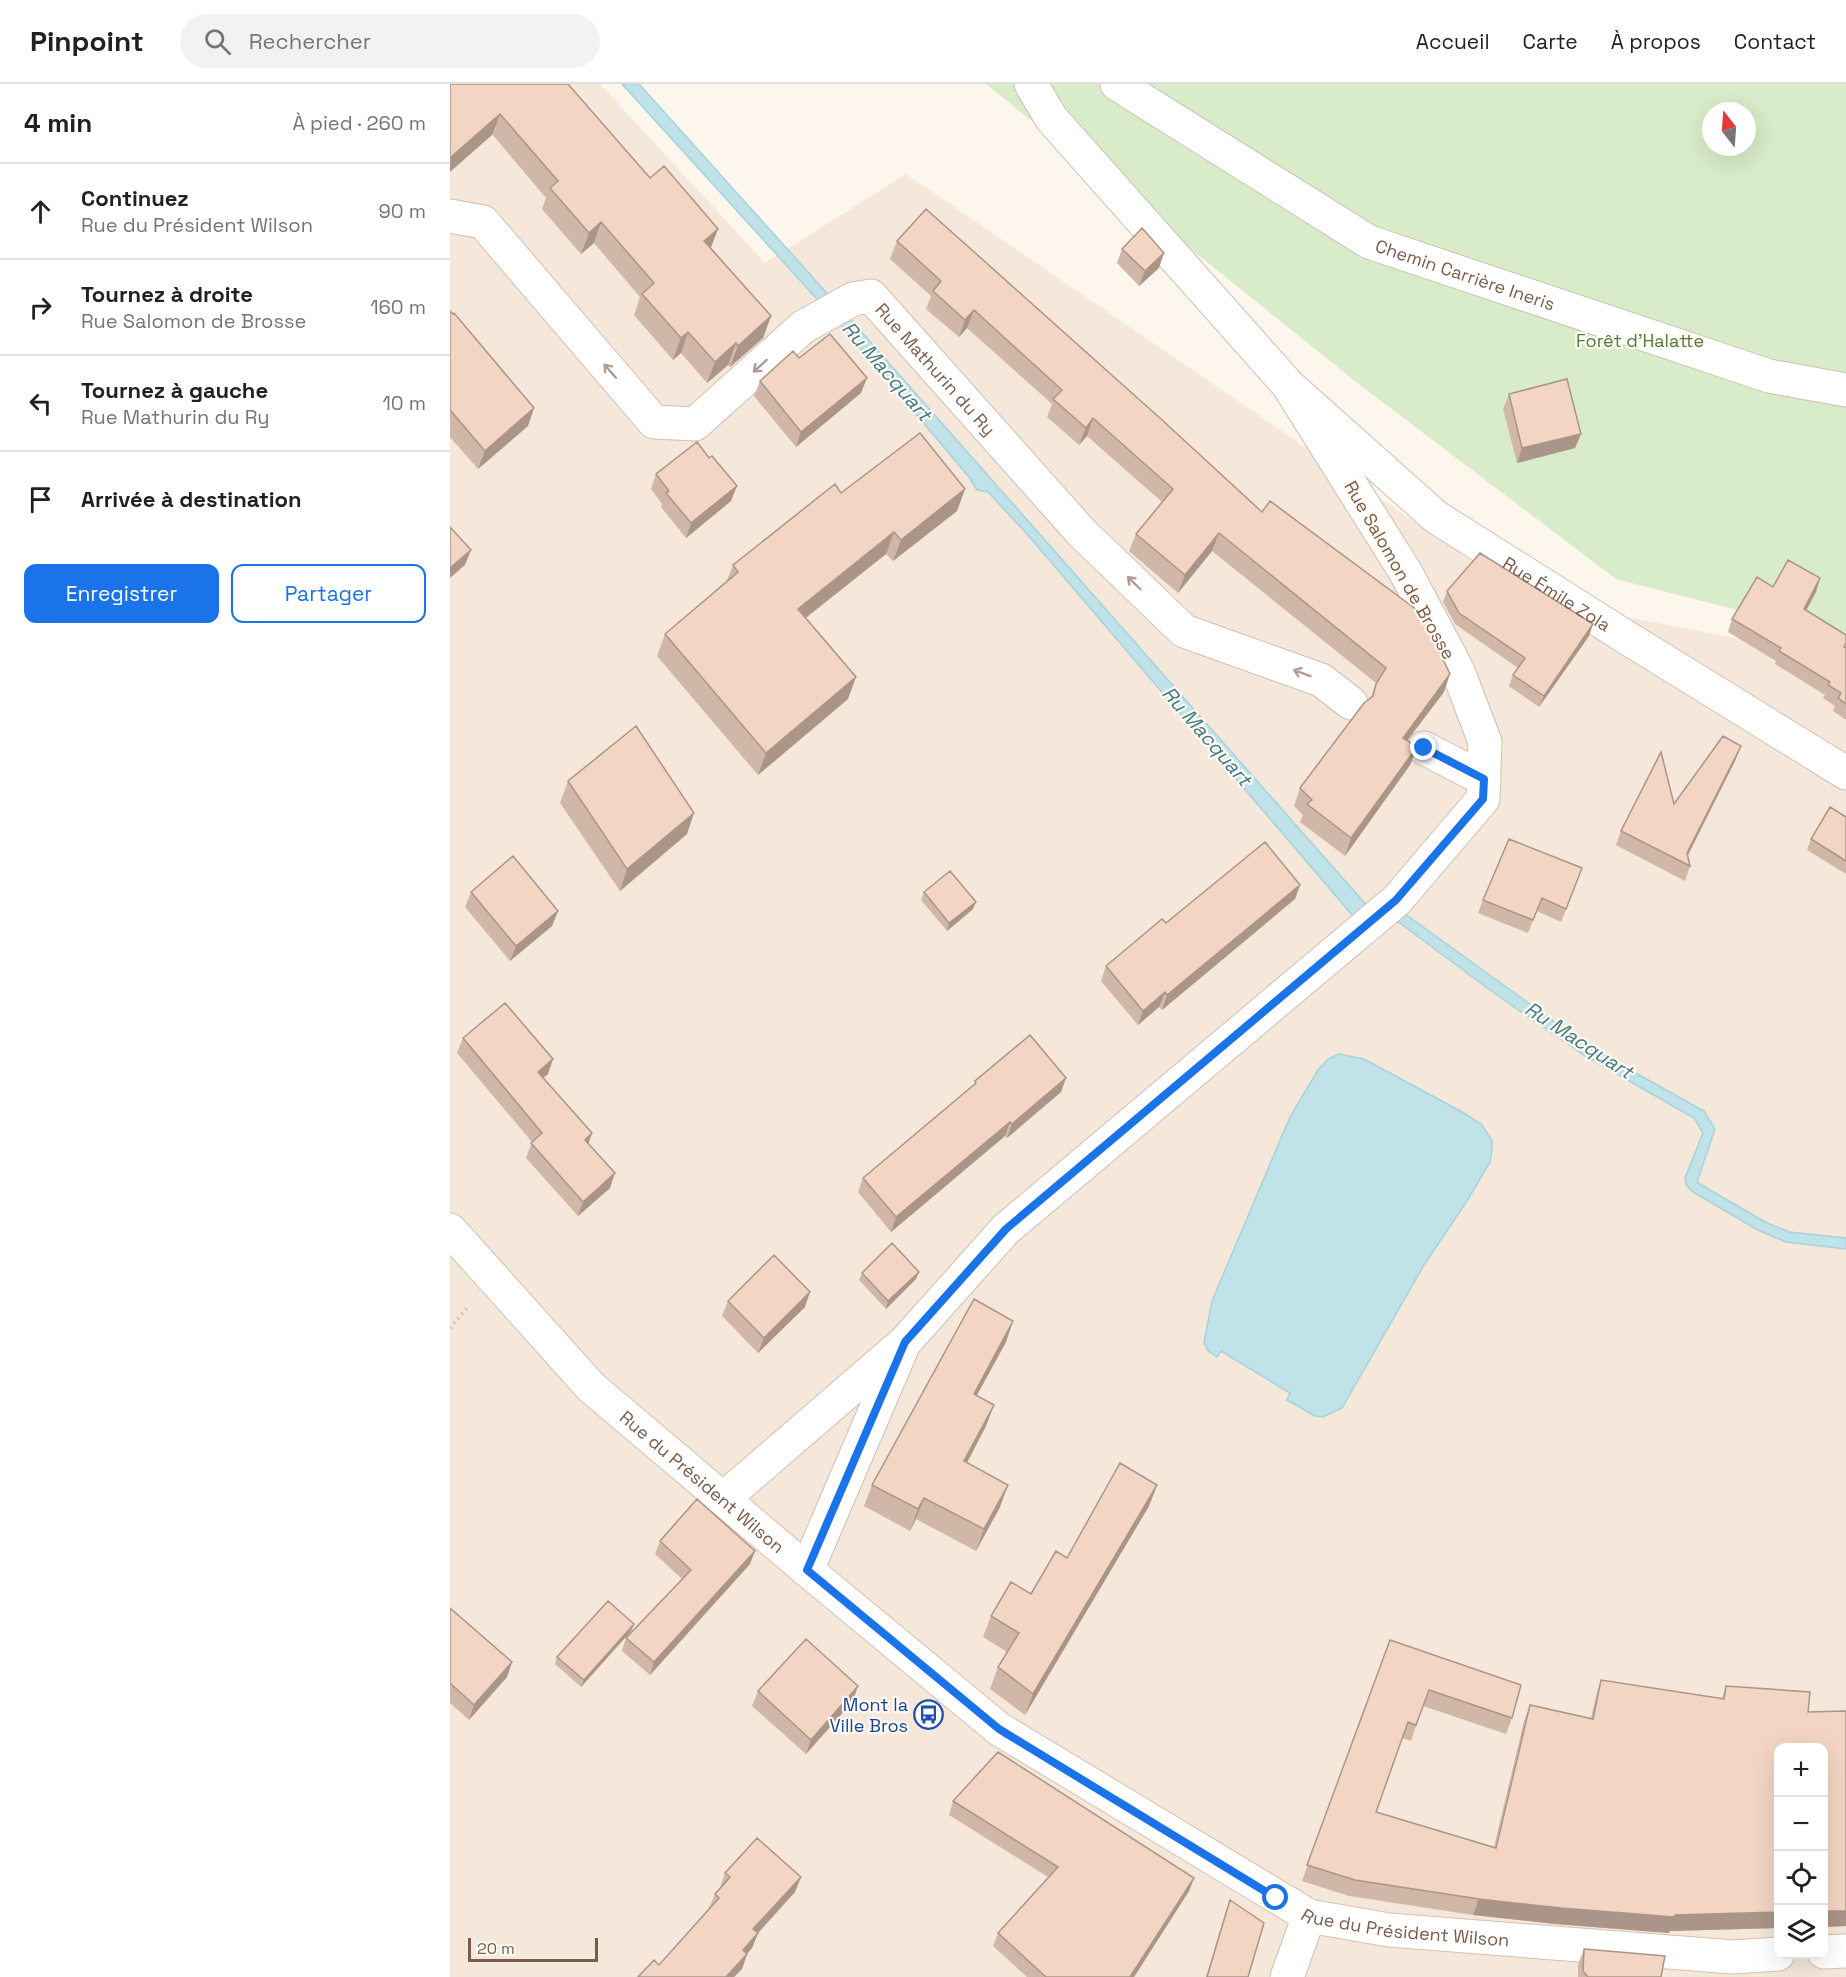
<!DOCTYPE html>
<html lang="fr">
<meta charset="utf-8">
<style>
body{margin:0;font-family:"Space Grotesk",sans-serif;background:#f2f2f2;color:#202124}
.controls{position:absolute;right:18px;bottom:18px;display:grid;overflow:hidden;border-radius:12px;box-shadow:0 6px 24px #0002}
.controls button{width:54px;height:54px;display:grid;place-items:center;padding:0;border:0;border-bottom:2px solid #e0e0e0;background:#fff;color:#202124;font:30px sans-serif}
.compass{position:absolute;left:1252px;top:18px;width:54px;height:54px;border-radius:50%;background:#fff;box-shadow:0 6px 24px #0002;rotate:343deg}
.scale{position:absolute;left:18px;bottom:15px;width:130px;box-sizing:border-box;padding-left:6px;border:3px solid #7a5c4d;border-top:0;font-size:16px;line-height:21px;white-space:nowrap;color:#7a5c4d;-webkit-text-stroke:4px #fffaf3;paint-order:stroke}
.stop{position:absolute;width:18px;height:18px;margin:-14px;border:4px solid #1a73e8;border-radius:50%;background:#fff}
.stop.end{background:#1a73e8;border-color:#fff;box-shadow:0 2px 6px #0008}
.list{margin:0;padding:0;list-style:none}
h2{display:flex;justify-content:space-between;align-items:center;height:78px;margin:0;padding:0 24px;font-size:26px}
h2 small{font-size:20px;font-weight:400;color:#757577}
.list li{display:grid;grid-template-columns:39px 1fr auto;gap:18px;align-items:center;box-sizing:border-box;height:96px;padding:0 24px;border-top:2px solid #e0e0e0}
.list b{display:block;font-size:22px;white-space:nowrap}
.list p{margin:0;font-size:20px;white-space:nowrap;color:#757577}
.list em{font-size:20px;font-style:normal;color:#757577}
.actions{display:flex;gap:12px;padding:18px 24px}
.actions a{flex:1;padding:14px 0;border:2px solid #1a73e8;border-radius:12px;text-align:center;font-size:21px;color:#1a73e8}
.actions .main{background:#1a73e8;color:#fff}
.icon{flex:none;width:33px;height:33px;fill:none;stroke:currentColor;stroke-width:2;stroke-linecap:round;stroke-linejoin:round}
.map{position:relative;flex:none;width:1396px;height:1893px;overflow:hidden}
header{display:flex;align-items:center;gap:36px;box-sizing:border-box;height:84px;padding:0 30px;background:#fff;border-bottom:2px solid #e0e0e0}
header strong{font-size:28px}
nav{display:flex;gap:33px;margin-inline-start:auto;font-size:21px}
.search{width:420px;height:54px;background:#f2f2f2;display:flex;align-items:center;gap:15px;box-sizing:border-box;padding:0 21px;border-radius:33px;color:#757577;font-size:22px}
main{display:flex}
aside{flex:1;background:#fff}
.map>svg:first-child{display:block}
</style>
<header>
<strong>Pinpoint</strong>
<div class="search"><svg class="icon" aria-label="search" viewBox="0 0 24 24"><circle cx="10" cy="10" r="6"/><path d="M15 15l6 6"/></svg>Rechercher</div>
<nav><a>Accueil</a><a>Carte</a><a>À propos</a><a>Contact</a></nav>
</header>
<main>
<aside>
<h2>4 min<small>À pied · 260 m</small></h2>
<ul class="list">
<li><svg class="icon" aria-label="ahead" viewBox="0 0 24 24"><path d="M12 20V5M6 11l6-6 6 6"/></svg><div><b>Continuez</b><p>Rue du Président Wilson</p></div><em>90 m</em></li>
<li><svg class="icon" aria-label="right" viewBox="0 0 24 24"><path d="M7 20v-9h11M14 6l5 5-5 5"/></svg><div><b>Tournez à droite</b><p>Rue Salomon de Brosse</p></div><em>160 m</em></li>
<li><svg class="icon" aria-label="left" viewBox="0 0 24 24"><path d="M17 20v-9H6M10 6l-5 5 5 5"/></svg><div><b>Tournez à gauche</b><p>Rue Mathurin du Ry</p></div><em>10 m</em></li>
<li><svg class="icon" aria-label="arrive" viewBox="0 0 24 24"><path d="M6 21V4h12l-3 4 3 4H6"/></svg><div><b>Arrivée à destination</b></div></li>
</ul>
<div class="actions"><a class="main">Enregistrer</a><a>Partager</a></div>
</aside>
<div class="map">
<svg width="1396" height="1893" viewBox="0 0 1396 1893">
<rect width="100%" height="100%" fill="#fdf6ec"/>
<!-- residential -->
<path fill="#f5e8da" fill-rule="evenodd" d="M 0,0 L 150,0 L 315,179 L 456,90 L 1076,514 L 1396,575 L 1396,1893 L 0,1893 ZM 1328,1664 L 1374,1664 L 1374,1870 L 1328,1870 Z"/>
<!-- green -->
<path fill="#d8ecc9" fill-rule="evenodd" d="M 536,0 L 1396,0 L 1396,554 L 1166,495 L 906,298 ZM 1261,27 L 1297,27 L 1297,63 L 1261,63 Z"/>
<!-- water -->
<path fill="#bfe3e8" stroke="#a5d3da" stroke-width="1.5" d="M 172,0 L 189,0 L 401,236 L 919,824 L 903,832 L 577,450 L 538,408 L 527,406 L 519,393 L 395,246 Z
M 954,829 L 1139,963 L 1254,1027 L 1265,1045 L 1247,1098 L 1248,1099 L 1315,1138 L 1339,1148 L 1396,1154 L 1396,1165 L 1336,1158 L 1308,1146 L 1241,1107 L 1236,1100 L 1235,1094 L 1253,1049 L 1244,1034 L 1134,971 L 1044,909 L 947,837 Z
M 889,970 L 914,975 L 1014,1029 L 1031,1040 L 1042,1056 L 1042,1065 L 1040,1078 L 1017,1117 L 974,1181 L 892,1324 L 873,1333 L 865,1332 L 837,1316 L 840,1309 L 771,1267 L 767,1273 L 757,1266 L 754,1258 L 762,1217 L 840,1033 L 868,986 L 878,975 Z"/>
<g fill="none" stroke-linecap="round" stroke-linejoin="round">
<defs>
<g id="street">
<path id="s1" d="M 581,0 L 601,34 L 838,301 L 986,433 L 1187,560 L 1396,689"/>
<path id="s2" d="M 667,0 L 919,158 L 1319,292 L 1396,306"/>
<path id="s3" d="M 0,132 L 33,138 L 204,338 L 245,340 L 353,243 L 403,215 L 421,212 L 632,449 L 734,547 L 871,596 L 901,619"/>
<path d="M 974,664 L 1034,695"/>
<path d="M 273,1415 L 455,1258 L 556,1145 L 947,816 L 1033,715 L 1035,658 L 1008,587 L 956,489 L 838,301"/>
<path d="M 357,1486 L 452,1264"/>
<path d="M 837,1893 L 859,1832"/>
</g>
<g id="secondary">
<path id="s4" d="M 0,1146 L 141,1303 L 357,1486 L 549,1645 L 859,1832 L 939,1846 L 1283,1873 L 1328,1870"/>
<path d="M 1374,1868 L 1396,1867"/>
</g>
</defs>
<!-- street casing -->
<use href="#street" stroke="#d1beb0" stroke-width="35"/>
<!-- secondary casing -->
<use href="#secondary" stroke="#d6c0b0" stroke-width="35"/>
<!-- path -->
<path stroke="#d9b8a5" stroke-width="4" stroke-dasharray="1.5 4.5" stroke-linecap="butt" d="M 0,1244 L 17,1224"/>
<!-- street -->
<use href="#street" stroke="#fff" stroke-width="33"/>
<!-- secondary -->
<use href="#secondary" stroke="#fff" stroke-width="33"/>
</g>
<!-- wall -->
<path fill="#d1b7a8" d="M 0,0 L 118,0 L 321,232 L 313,254 L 280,283 L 278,281 L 257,299 L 231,269 L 223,276 L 184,231 L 190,213 L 144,159 L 131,170 L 92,125 L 96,114 Z
M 447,157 L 994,608 L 957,657 L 967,663 L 960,681 L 895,772 L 850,738 L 853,731 L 844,722 L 850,704 L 921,613 L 926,599 L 762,467 L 728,509 L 679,467 L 686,450 L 712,418 L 637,352 L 629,361 L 597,333 L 602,320 L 517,244 L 509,253 L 476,225 L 481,212 L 440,175 Z
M 672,165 L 709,184 L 689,202 L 667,179 Z
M 0,227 L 78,342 L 28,385 L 0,353 Z
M 349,274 L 411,309 L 346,363 L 304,312 L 310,297 Z
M 1059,310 L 1131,350 L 1125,364 L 1067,379 L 1053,325 Z
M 206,390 L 281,417 L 236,454 L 211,423 L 212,420 L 201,405 Z
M 515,405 L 507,427 L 443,477 L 436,470 L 356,534 L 398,615 L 308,691 L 207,572 L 215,550 L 276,498 L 283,481 L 391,409 Z
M 1370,494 L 1366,508 L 1356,526 L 1396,551 L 1396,636 L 1383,627 L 1385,622 L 1373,614 L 1375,611 L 1325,580 L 1326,577 L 1278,548 L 1282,535 L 1323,503 Z
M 997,507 L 1143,540 L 1139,552 L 1089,623 L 1059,602 L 1063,591 L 1068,584 L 1005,540 L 993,518 Z
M 1291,662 L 1285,677 L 1237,772 L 1240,782 L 1235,797 L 1166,761 L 1171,747 L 1224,720 Z
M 118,697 L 237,750 L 170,807 L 110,719 Z
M 1396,733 L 1396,790 L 1357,766 L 1361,755 Z
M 1127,798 L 1111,838 L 1087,827 L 1078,849 L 1028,829 L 1033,816 Z
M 850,801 L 845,815 L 712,926 L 709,923 L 688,941 L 651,897 L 656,882 L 716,839 Z
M 21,808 L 108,827 L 102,842 L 60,877 L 15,823 Z
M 474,808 L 523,825 L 497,847 L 471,816 Z
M 13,954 L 98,990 L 93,994 L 142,1049 L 138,1060 L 160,1104 L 128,1132 L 76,1074 L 82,1058 L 7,969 Z
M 616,994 L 611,1008 L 557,1054 L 555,1052 L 441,1148 L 408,1108 L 413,1094 L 524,1001 L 525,997 Z
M 412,1189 L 466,1195 L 436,1225 L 409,1196 Z
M 278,1217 L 355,1223 L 308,1269 L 272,1232 Z
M 563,1237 L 556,1258 L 527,1311 L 536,1342 L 517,1379 L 550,1423 L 526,1467 L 466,1435 L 460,1447 L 414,1422 L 422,1401 Z
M 707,1401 L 699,1422 L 575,1631 L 540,1605 L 548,1583 L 557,1568 L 533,1553 L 541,1532 L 581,1510 L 617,1474 Z
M 210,1457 L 300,1480 L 200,1591 L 172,1567 L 176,1554 L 232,1495 L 205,1470 Z
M 0,1524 L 62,1578 L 57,1593 L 19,1636 L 0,1619 Z
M 184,1540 L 181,1547 L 131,1603 L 105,1580 L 107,1573 Z
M 940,1556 L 1062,1634 L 1056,1650 L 973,1622 L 961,1657 L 952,1654 L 926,1728 L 1044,1763 L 1074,1637 L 1080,1621 L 1141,1634 L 1146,1612 L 1151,1596 L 1272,1614 L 1276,1602 L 1358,1628 L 1396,1627 L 1396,1842 L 1374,1843 L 1329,1664 L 1329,1844 L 1220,1847 L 1219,1849 L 1105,1840 L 1023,1831 L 899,1812 L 852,1797 Z
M 308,1607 L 403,1617 L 356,1670 L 302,1622 Z
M 503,1717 L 744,1794 L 739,1807 L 684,1893 L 577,1893 L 543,1862 L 548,1849 L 598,1793 L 499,1731 Z
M 275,1789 L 345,1808 L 308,1849 L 302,1864 L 297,1870 L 292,1885 L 284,1893 L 188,1893 L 209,1881 L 259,1824 L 265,1810 L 270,1804 Z
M 780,1816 L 798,1893 L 756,1893 L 775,1830 Z
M 1134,1865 L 1211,1893 L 1128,1893 L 1128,1880 Z"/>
<!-- shaded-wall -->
<path fill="#aa9588" d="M 50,30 L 42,51 L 0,88 L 0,74 Z
M 151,138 L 144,159 L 131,170 L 139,149 Z
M 268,145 L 260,166 L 254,157 Z
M 714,169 L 709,184 L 689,202 L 695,187 Z
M 524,226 L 517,244 L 509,253 L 515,236 Z
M 321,232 L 313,254 L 280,283 L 288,262 Z
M 238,248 L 231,269 L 223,276 L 231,254 Z
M 286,259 L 278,281 L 257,299 L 265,278 Z
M 417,294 L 411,309 L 346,363 L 351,348 Z
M 84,324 L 78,342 L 28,385 L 35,367 Z
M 643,334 L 637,352 L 629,361 L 636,344 Z
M 1131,350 L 1125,364 L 1067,379 L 1072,364 Z
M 287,402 L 281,417 L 236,454 L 241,439 Z
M 515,405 L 507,427 L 443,477 L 451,456 Z
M 444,448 L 436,470 L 340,546 L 348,525 Z
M 769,449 L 762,467 L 728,509 L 735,491 Z
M 21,466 L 15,481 L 0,494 L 0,484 Z
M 1370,494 L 1366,508 L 1350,538 L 1354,525 Z
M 1143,540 L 1139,552 L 1089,623 L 1094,612 Z
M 1000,590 L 994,608 L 946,671 L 953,654 Z
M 406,593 L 398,615 L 308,691 L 316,669 Z
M 1291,662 L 1285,677 L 1234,779 L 1237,769 Z
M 967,663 L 960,681 L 895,772 L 901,754 Z
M 244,729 L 237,750 L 170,807 L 177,785 Z
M 850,801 L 845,815 L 712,926 L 717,911 Z
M 526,818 L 523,825 L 497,847 L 499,839 Z
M 108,827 L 102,842 L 60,877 L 66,862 Z
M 715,908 L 709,923 L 688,941 L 693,927 Z
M 103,975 L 98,990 L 82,1003 L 88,988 Z
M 616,994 L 611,1008 L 557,1054 L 562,1040 Z
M 560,1038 L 555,1052 L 441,1148 L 446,1133 Z
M 142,1049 L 137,1064 L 135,1056 Z
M 165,1089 L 160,1104 L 128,1132 L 133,1118 Z
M 469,1188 L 466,1195 L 436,1225 L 438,1217 Z
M 360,1208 L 355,1223 L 308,1269 L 314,1254 Z
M 563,1237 L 556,1258 L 516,1331 L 524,1310 Z
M 544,1321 L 536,1342 L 506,1399 L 514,1377 Z
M 558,1401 L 550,1423 L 526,1467 L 534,1445 Z
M 707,1401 L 699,1422 L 575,1631 L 583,1610 Z
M 474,1414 L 466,1435 L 460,1447 L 468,1425 Z
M 305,1467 L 300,1480 L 200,1591 L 204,1578 Z
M 184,1540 L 181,1547 L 131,1603 L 134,1596 Z
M 62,1578 L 57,1593 L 19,1636 L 24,1621 Z
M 408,1602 L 403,1617 L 356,1670 L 361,1656 Z
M 351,1793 L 345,1808 L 298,1860 L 303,1845 Z
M 744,1794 L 739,1807 L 684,1893 L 680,1893 Z
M 1029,1815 L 1329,1828 L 1329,1844 L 1220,1847 L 1219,1849 L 1105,1840 L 1023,1831 Z
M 1374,1827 L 1396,1827 L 1396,1842 L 1374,1843 Z
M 308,1849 L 302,1864 L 287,1881 L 293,1866 Z
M 297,1870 L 292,1885 L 284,1893 L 276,1893 Z"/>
<!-- building -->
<path fill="#f3d5c3" stroke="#aa9588" stroke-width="1.5" d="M 0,0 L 118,0 L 200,94 L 214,82 L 268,145 L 254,157 L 321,232 L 288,262 L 286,259 L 265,278 L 238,248 L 231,254 L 192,210 L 204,199 L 151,138 L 139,149 L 100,104 L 108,97 L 50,30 L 0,74 Z
M 476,125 L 711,335 L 812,428 L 820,417 L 971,529 L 1000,590 L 953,654 L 967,663 L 901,754 L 857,720 L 862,716 L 850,704 L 914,619 L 923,612 L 926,600 L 936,584 L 769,449 L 735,491 L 686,450 L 723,405 L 643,334 L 636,344 L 603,315 L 612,306 L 524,226 L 515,236 L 483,207 L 491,197 L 447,157 Z
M 692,144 L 714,169 L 695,187 L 672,165 Z
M 0,227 L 3,230 L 4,229 L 84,324 L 35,367 L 0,326 Z
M 380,250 L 417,294 L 351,348 L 310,297 L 343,267 L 349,274 Z
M 1117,295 L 1131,350 L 1072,364 L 1059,310 Z
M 470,349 L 515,405 L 451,456 L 444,448 L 348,525 L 406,593 L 316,669 L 215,550 L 288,488 L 283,481 L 385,400 L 391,409 Z
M 247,358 L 259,374 L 262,372 L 287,402 L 241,439 L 216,409 L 219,407 L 206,390 Z
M 0,443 L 21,466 L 0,484 Z
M 1030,469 L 1143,540 L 1094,612 L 1063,591 L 1075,574 L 1009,529 L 997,507 Z
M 1338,476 L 1370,494 L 1354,525 L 1396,551 L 1396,559 L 1394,563 L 1396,564 L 1396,620 L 1388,614 L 1391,609 L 1378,601 L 1380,598 L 1329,567 L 1331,564 L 1282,535 L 1307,493 L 1323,503 Z
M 186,642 L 244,729 L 177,785 L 118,697 Z
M 1273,652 L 1291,662 L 1237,769 L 1240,782 L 1171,747 L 1211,668 L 1224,720 Z
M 1380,723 L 1396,733 L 1396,777 L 1361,755 Z
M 1059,755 L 1132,784 L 1116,825 L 1092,814 L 1083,836 L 1033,816 Z
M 815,758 L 850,801 L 717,911 L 715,908 L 693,927 L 656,882 L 712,835 L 716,839 Z
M 63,772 L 108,827 L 66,862 L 21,808 Z
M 500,787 L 526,818 L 499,839 L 474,808 Z
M 55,919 L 103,975 L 88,988 L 142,1049 L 135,1056 L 165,1089 L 133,1118 L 81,1059 L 92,1049 L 13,954 Z
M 580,951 L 616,994 L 562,1040 L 560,1038 L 446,1133 L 413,1094 L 526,999 L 525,997 Z
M 442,1159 L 469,1188 L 438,1217 L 412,1189 Z
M 324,1171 L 360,1208 L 314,1254 L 278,1217 Z
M 524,1215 L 563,1237 L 524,1310 L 544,1321 L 514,1377 L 558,1401 L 534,1445 L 474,1414 L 468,1425 L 422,1401 Z
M 670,1379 L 707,1401 L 583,1610 L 548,1583 L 569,1549 L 541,1532 L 561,1498 L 581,1510 L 606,1467 L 617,1474 Z
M 247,1415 L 305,1467 L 204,1578 L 176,1554 L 241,1486 L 210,1457 Z
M 158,1517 L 184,1540 L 134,1596 L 107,1573 Z
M 0,1524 L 62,1578 L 24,1621 L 0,1599 Z
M 356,1555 L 408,1602 L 361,1656 L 308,1607 Z
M 940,1556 L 1071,1601 L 1062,1634 L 979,1606 L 966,1641 L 958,1638 L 926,1728 L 1046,1764 L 1080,1621 L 1143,1635 L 1151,1596 L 1274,1615 L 1276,1602 L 1360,1608 L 1358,1628 L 1396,1627 L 1396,1827 L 1374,1827 L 1374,1664 L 1329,1664 L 1329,1828 L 1225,1831 L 1224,1833 L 1111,1824 L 1029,1815 L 905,1796 L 857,1781 Z
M 548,1668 L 744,1794 L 680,1893 L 596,1893 L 548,1849 L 608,1783 L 503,1717 Z
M 307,1754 L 351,1793 L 303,1845 L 308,1849 L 293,1866 L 297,1870 L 276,1893 L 188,1893 L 204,1876 L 209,1881 L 269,1814 L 265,1810 L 280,1793 L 275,1789 Z
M 780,1816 L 814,1839 L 798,1893 L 757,1893 Z
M 1134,1865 L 1215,1872 L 1211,1893 L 1138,1893 L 1133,1887 Z"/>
<!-- one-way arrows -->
<defs><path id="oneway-shaft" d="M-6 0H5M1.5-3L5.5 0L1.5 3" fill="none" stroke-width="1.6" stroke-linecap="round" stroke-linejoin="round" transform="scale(1.5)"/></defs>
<g stroke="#af9d94">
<use href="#oneway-shaft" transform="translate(310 282) rotate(138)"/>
<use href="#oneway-shaft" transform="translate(160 287) rotate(-131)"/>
<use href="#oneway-shaft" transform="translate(684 499) rotate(-136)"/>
<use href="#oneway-shaft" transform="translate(852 589) rotate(-160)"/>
</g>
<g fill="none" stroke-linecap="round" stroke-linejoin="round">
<!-- route -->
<path stroke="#1a73e8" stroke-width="8" d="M 826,1814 L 549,1645 L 357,1486 L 455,1258 L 556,1145 L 946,816 L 1033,715 L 1034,695 L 974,664"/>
</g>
<!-- icons -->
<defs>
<symbol id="bus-ring" viewBox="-11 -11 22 22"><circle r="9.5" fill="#fffaf3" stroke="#1a4fb4" stroke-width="1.5"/><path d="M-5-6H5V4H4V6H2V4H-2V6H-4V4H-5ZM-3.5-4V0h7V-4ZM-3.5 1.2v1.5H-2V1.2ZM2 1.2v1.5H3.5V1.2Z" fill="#1a4fb4"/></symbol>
</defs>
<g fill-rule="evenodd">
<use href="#bus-ring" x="462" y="1614" width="33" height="33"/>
</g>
<g text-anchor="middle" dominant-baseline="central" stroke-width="4.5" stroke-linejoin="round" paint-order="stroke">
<!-- street labels -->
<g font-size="18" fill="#7a5c4d" stroke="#fffaf3">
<text stroke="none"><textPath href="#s2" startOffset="399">Chemin Carrière Ineris</textPath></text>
<text stroke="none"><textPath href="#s3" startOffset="656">Rue Mathurin du Ry</textPath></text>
<text transform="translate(950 486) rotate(60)">Rue Salomon de Brosse</text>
<text stroke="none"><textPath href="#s1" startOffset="738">Rue Émile Zola</textPath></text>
<text stroke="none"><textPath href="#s4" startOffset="357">Rue du Président Wilson</textPath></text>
<text stroke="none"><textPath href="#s4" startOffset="1203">Rue du Président Wilson</textPath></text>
</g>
<!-- park labels -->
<g font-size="18" fill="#537a41" stroke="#fffaf3">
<text x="1190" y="256">Forêt d'Halatte</text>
</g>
<!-- transit labels -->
<g font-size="18" fill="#164399" stroke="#fffaf3" text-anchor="end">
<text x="458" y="1620">Mont la<tspan x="458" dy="21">Ville Bros</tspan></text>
</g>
<!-- water labels -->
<g font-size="20" font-style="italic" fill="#437c86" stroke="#fffaf3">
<text transform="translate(437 287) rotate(49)">Ru Macquart</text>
<text transform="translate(757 652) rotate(49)">Ru Macquart</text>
<text transform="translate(1129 956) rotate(33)">Ru Macquart</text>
</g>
</g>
</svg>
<div class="controls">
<button>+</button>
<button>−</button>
<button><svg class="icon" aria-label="locate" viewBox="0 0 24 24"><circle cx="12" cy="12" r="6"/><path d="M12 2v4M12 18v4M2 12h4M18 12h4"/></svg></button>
<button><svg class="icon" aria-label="layers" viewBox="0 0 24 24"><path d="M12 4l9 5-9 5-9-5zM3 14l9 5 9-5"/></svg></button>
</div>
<svg class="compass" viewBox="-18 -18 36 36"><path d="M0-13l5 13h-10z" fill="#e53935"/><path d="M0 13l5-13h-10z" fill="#757577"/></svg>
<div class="scale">20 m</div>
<div class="stop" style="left:826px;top:1814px"></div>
<div class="stop end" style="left:974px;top:664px"></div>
</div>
</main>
